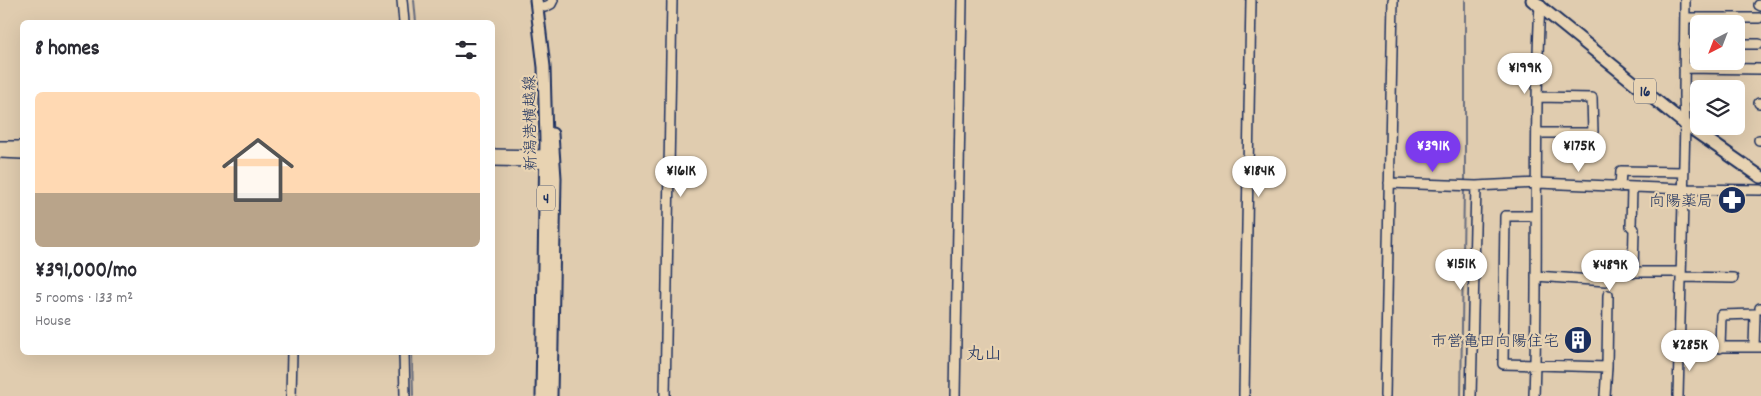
<!DOCTYPE html>
<html lang="en">
<head>
<meta charset="utf-8">
<style>
	:root { --surface:#fff; --page:#f7f7f7; --text:#2b2b33; --muted:#7c7c81; --line:#e1e1e2; --accent:#7c3aed }
	body { margin:0; font-family:Dekko,"Klee One",sans-serif; background:var(--page); color:var(--text); height:100vh; display:flex; flex-direction:column; font-size:19px; white-space:nowrap }
	* { box-sizing:border-box; margin:0 }
	p { font-size:16px; color:var(--muted) }
	.icon { flex:none; width:28px; height:28px; fill:none; stroke:currentColor; stroke-width:2; stroke-linecap:round; stroke-linejoin:round }
	.map { position:relative; flex:1; overflow:hidden }
	.side { position:absolute; left:20px; top:20px; width:475px; height:335px; display:flex; flex-direction:column; background:var(--surface); border-radius:8px; box-shadow:0 5px 20px #0002 }
	.side>* { flex:none }
	.needle { width:32px; rotate:222deg }
	.controls { position:absolute; left:1690px; top:15px; display:grid; gap:10px }
	.controls a { display:grid; place-items:center; width:55px; height:55px; border-radius:8px; background:var(--surface); box-shadow:0 5px 20px #0002; font-size:25px }
	.price { position:absolute; translate:-50% -42px; padding:0 11px; border-radius:18px; background:#fff; color:#222; font-size:16px; line-height:32px; filter:drop-shadow(0 1px 2px #0008) }
	.price::after { content:''; position:absolute; left:50%; top:30px; width:15px; height:11px; margin-left:-8px; background:inherit; clip-path:polygon(0 0,100% 0,50% 100%) }
	.price.on { background:var(--accent); color:#fff }
	ul { padding:0; list-style:none }
	li { display:grid; align-content:center; gap:10px; height:265px; padding:0 15px }
	li+li { border-top:1px solid var(--line) }
	li span { display:grid; place-items:center; height:155px; border-radius:8px; color:#555 }
	li>.icon { margin-inline-start:auto }
	span .icon { width:90px; height:90px; fill:#fffc; stroke-width:1 }
	li b { font-size:21px }
	h2 { display:flex; justify-content:space-between; align-items:center; height:60px; padding:0 15px; font-size:21px }
	.map>svg:first-child { display:block }
</style>
</head>
<body>
<div class="map">
<svg width="1761" height="396" viewBox="0 0 1761 396">
	<rect width="100%" height="100%" fill="#e0ccaf"/>
	<filter id="ink" filterUnits="userSpaceOnUse"><feTurbulence type="fractalNoise" baseFrequency=".02" numOctaves="2"/><feDisplacementMap in="SourceGraphic" scale="10" xChannelSelector="R" yChannelSelector="G"/><feConvolveMatrix kernelMatrix="1 2 1 2 8 2 1 2 1" color-interpolation-filters="sRGB"/></filter>
	<g filter="url(#ink)">
		<g fill="none" stroke-linecap="round" stroke-linejoin="round">
			<path stroke="#686d7e" stroke-width="2" d="M414,0L416,22
				M1465,183V0
				M412,352L413,396
				M1461,396L1464,187"/>
			<defs>
				<path id="minor" d="M402,0L404,22
					M1759,5L1761,6
					M545,7L551,4L553,0
					M1685,18H1759
					M1684,44H1699
					M1736,44H1759
					M1684,68L1761,69
					M1537,97L1592,98L1593,133H1537
					M1759,103H1761
					M1759,140H1761
					M0,146H22
					M0,153L22,154
					M492,154L552,155
					M492,161L531,162L551,165
					M1389,183L1476,186L1538,183L1683,189L1761,190
					M1620,187L1621,171L1683,172
					M1632,188L1631,226L1634,229L1633,273
					M1536,216H1505L1503,364L1607,367L1605,396
					M1536,276L1606,281L1607,272H1681
					M1681,277L1733,278
					M1760,308H1761
					M1678,347H1761
					M1720,348L1721,315L1755,314L1754,347
					M404,352L405,396
					M1607,367L1608,295
					M291,396L292,352
					M665,396L672,0
					M955,396L962,0
					M1244,396L1251,0
					M1385,396L1393,0
					M1471,396L1476,186
					M1534,396C1539,265 1533,134 1540,4
					M1678,396L1685,124L1684,95L1685,0"/>
				<path id="major" d="M536,0L544,67L546,141L542,396
					M1532,0L1685,124L1761,177
					M551,396L555,178L552,134"/>
			</defs>
			<use href="#minor" stroke="#1b2f5e" stroke-width="12"/>
			<use href="#major" stroke="#1b2f5e" stroke-width="15"/>
			<use href="#minor" stroke="#e8d3b2" stroke-width="9"/>
			<use href="#major" stroke="#e8d3b2" stroke-width="11"/>
		</g>
	</g>
	<defs>
		<symbol id="pharmacy-disc" viewBox="-11 -11 22 22"><circle r="9.5" fill="#1b2f5e" stroke="#e8d3b2"/><path d="M-2-6h4v4h4v4h-4v4h-4v-4h-4v-4h4Z" fill="#fff"/></symbol>
		<symbol id="building-disc" viewBox="-11 -11 22 22"><circle r="9.5" fill="#1b2f5e" stroke="#e8d3b2"/><path d="M-4-6H4V6H1V3H-1V6H-4ZM-2.5-4.3h1.7v1.8h-1.7ZM.8-4.3h1.7v1.8H.8ZM-2.5-1h1.7V.8h-1.7ZM.8-1h1.7V.8H.8Z" fill="#fff"/></symbol>
	</defs>
	<g fill-rule="evenodd">
		<use href="#pharmacy-disc" x="1716" y="184" width="32" height="32"/>
		<use href="#building-disc" x="1562" y="324" width="32" height="32"/>
	</g>
	<g text-anchor="middle" stroke-width="4.5" stroke-linejoin="round" paint-order="stroke">
		<g fill="#e8d3b2" stroke="#586077" stroke-width="1">
			<rect x="1634" y="78.5" width="22" height="25" rx="4"/>
			<rect x="537" y="185.5" width="18" height="25" rx="4"/>
		</g>
		<g font-size="15" font-weight="bold" fill="#1b2f5e">
			<text x="1645" y="96">16</text>
			<text x="546" y="203">4</text>
		</g>
		<g font-size="16" fill="#1b2f5e" stroke="#e8d3b2">
			<text transform="translate(529 123) rotate(-91)" y="6">新潟港横越線</text>
		</g>
		<g font-size="16" fill="#1b2f5e" stroke="#e8d3b2" text-anchor="end">
			<text x="1713" y="206">向陽薬局</text>
			<text x="1559" y="346">市営亀田向陽住宅</text>
		</g>
		<g font-size="18" fill="#1b2f5e" stroke="#e8d3b2">
			<text x="984" y="359">丸山</text>
		</g>
	</g>
</svg>
<div class="controls">
<a><svg class="needle" viewBox="-14 -14 28 28"><path d="M0-13l5 13h-10z" fill="#e53935"/><path d="M0 13l5-13h-10z" fill="#7c7c81"/></svg></a>
<a><svg class="icon" aria-label="layers" viewBox="0 0 24 24"><path d="M12 4l9 5-9 5-9-5zM3 14l9 5 9-5"/></svg></a>
</div>
<b class="price" style="left:1525px;top:95px">¥199K</b>
<b class="price on" style="left:1433px;top:173px">¥391K</b>
<b class="price" style="left:1579px;top:173px">¥175K</b>
<b class="price" style="left:681px;top:198px">¥161K</b>
<b class="price" style="left:1259px;top:198px">¥184K</b>
<b class="price" style="left:1461px;top:291px">¥151K</b>
<b class="price" style="left:1610px;top:292px">¥489K</b>
<b class="price" style="left:1690px;top:372px">¥285K</b>
<section class="side">
<h2>8 homes<svg class="icon" aria-label="filters" viewBox="0 0 24 24"><path d="M4 7h16M4 17h16"/><circle cx="9" cy="7" r="2"/><circle cx="15" cy="17" r="2"/></svg></h2>
<ul>
<li><span style="background:linear-gradient(#ffd9b3 65%,#b9a48a 0)"><svg class="icon" aria-label="home" viewBox="0 0 24 24"><path d="M3 11l9-7 9 7M6 9v11h12V9"/></svg></span><div><b>¥391,000/mo</b><p>5 rooms · 133 m²</p><p>House</p></div></li>
</ul>
</section>
</div>
</body>
</html>
